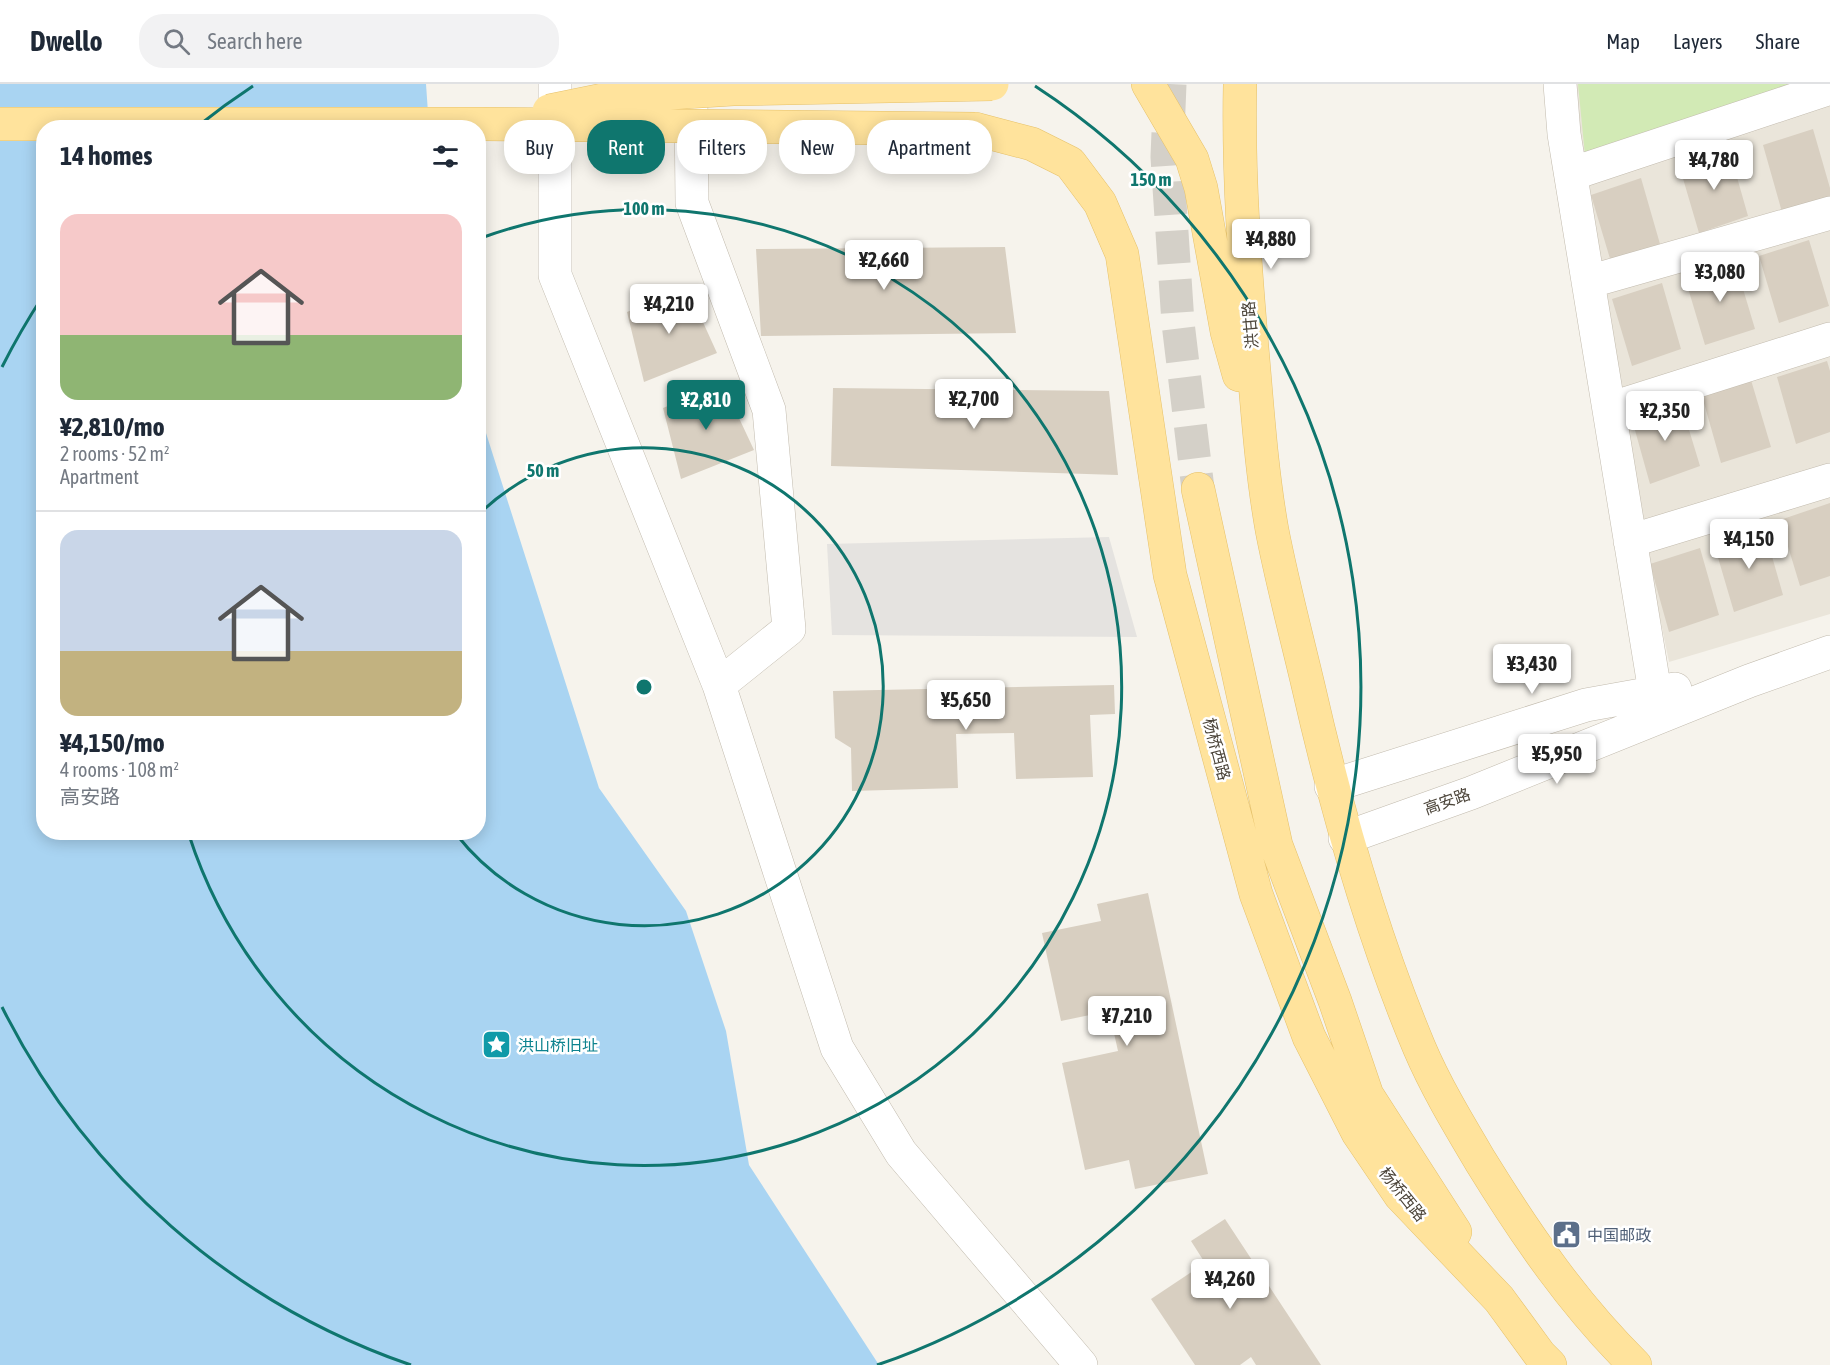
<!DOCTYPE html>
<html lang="en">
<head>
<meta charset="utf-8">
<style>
	:root { --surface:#fff; --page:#f2f2f3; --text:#1f2937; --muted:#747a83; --line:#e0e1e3; --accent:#0f766e }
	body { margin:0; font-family:"Asap Condensed","Noto Sans SC",sans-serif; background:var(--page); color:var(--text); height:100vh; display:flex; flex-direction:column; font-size:22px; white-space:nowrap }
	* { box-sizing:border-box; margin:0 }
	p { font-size:20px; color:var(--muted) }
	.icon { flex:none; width:33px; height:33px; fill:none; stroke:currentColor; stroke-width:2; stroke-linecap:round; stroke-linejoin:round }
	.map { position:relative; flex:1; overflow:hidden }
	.drawer { position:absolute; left:36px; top:36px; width:450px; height:720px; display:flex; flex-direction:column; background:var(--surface); border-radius:24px; box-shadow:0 3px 15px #0003 }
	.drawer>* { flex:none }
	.guide { position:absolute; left:504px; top:36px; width:570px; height:54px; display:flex; gap:12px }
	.price { position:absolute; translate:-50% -51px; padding:0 14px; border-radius:6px; background:#fff; color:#222; font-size:20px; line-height:39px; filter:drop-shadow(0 2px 3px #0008) }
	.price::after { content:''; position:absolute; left:50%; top:36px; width:18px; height:14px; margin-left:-9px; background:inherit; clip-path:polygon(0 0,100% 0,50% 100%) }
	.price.selected { background:var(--accent); color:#fff }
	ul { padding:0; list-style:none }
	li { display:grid; align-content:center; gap:12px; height:318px; padding:0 24px }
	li+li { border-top:2px solid var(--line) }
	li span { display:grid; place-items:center; height:186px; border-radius:18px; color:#555 }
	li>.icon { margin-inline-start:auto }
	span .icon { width:108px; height:108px; fill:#fffc; stroke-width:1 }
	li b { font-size:26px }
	h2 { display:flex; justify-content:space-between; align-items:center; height:72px; padding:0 24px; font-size:26px }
	.pill { padding:0 21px; border-radius:24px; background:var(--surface); box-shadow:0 3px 15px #0003; font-size:21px; line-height:54px }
	.pill.selected { background:var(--accent); color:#fff }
	header { display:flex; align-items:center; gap:36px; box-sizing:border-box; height:84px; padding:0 30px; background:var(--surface); border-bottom:2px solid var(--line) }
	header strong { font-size:28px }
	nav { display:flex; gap:33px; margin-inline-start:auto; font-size:21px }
	.search { width:420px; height:54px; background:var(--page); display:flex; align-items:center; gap:15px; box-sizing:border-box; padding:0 21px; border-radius:24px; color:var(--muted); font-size:22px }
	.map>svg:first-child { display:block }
</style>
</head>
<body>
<header>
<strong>Dwello</strong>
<div class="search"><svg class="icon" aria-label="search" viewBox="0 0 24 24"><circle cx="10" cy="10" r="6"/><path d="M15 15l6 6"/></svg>Search here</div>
<nav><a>Map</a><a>Layers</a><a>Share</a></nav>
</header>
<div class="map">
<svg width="1830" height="1281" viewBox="0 0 1830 1281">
	<rect width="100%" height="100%" fill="#f6f3ec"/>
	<path fill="#eae5da" d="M1545,0H1830V530L1669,578L1657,519L1628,524L1551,76Z"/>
	<path fill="#d2eab5" d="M1578,0H1814L1585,71Z"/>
	<path fill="#e5e3e0" d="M1109,453L1137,553L832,551L827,460Z"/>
	<path fill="#a9d4f2" d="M0,0H426L429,43L44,44V748H478L479,327L599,704L686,827L726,947L749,1081L879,1281H0Z"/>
	<path fill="#d8cfc1" d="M1813,45L1830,104V112L1782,128L1763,61Z
		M1729,65L1748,132L1699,149L1679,81Z
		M1641,94L1660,160L1611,178L1591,111Z
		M1809,156L1829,222L1779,239L1759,172Z
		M1005,163L1016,249L761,252L756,165Z
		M1735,178L1755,245L1705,261L1685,194Z
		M1662,199L1681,265L1632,282L1612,215Z
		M687,203L717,269L644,298L627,228Z
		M1827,277L1830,287V348L1796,360L1777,293Z
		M1751,296L1771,363L1721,379L1702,312Z
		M723,300L754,366L681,395L663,324Z
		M833,304L1109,307L1118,391L831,382Z
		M1680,316L1700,382L1650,400L1631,332Z
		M1830,419V492L1800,502L1780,436Z
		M1764,444L1783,511L1734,528L1714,460Z
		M1700,464L1719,531L1669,548L1650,480Z
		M1114,601L1115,630L1090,631L1093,693L1016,695L1014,649L956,650L958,704L852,707L851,664L835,654L833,607Z
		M1148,809L1208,1090L1135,1105L1129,1076L1085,1086L1062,979L1118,967L1109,927L1061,937L1042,849L1101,837L1097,820Z
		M1225,1135L1321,1281H1256L1251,1273L1240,1281H1195L1151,1215L1205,1179L1191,1157Z"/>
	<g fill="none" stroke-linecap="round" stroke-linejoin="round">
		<path stroke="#d4d0c8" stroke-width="33" stroke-dasharray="33 16" stroke-linecap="butt" d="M1170,0L1167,73L1178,239L1198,405"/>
		<defs>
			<path id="minor" d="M555,0V191L719,601L837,964L901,1069L1081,1281
				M1560,0L1564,50L1655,608
				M691,14L692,119L769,326L789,545L719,601
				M1571,90L1830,4
				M1588,198L1830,129
				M1609,325L1830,255
				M1630,457L1830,396
				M1331,702L1586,621L1675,605
				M1345,754L1471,709L1749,597L1830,568"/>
			<path id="major" d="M1148,0L1192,75L1201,104L1227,248L1239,291
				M1240,0C1238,92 1245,184 1253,275C1258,333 1262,390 1272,446C1282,498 1296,550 1308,601C1336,724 1370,846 1419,963C1436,1003 1459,1041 1481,1078C1526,1151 1574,1221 1635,1281
				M975,45L1032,60L1070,79L1100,119L1122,170L1170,491L1256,810L1309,953L1358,1049L1400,1111L1499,1215L1540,1271L1550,1281
				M1198,405L1276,761L1335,917L1367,1011L1455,1148"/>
		</defs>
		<use href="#minor" stroke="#c2bbae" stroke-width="34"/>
		<use href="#major" stroke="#e6c16a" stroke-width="34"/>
		<use href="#minor" stroke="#fff" stroke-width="33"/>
		<use href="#major" stroke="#ffe39c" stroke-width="33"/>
		<defs>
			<path id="major-bridge" d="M549,27L622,12L733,5L992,0
				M0,40H483L975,45"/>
		</defs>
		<use href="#major-bridge" stroke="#e6c16a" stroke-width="34" stroke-linecap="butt"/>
		<use href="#major-bridge" stroke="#ffe39c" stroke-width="33"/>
	</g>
	<g fill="none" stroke="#0f766e" stroke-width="3">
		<path d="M479 430A239 239 0 1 1 456 750"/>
		<path d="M481 154A478 478 0 1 1 189 751"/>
		<path d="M411 1281A717 717 0 0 1 2 923M2 283A717 717 0 0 1 43 212M198 42A717 717 0 0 1 253 2M1035 2A717 717 0 0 1 877 1281"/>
	</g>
	<defs>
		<symbol id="sight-square" viewBox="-11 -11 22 22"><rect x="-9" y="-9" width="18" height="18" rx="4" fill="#0f9aa8" stroke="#fff"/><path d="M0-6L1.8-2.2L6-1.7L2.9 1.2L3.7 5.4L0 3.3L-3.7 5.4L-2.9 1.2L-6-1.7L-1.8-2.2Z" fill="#fff"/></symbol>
		<symbol id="civic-square" viewBox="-11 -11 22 22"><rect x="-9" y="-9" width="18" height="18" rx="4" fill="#5c6f8a" stroke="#fff"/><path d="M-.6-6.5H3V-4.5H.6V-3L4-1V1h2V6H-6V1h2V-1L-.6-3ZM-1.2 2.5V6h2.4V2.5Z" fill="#fff"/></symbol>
	</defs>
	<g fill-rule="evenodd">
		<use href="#sight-square" x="480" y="944" width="33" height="33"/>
		<use href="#civic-square" x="1550" y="1134" width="33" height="33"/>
	</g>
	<g text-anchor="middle" stroke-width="5" stroke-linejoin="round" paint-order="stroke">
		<g font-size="16" fill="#4b4439" stroke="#fff">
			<text transform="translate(1250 241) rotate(-95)" y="6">洪甘路</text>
			<text transform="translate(1217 665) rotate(75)" y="6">杨桥西路</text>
			<text transform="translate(1447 717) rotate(-20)" y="6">高安路</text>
			<text transform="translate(1403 1110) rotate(51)" y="6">杨桥西路</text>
		</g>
		<g font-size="16" fill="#0d838f" stroke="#fff" text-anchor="start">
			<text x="518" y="967">洪山桥旧址</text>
		</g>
		<g font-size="16" fill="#4e5e75" stroke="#fff" text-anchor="start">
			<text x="1587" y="1157">中国邮政</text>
		</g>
	</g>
	<circle cx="644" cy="603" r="9" fill="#0f766e" stroke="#fff" stroke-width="3"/>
	<g font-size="18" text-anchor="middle" font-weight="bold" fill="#0f766e" stroke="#fff" stroke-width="5" stroke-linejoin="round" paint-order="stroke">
		<text x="1151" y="102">150 m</text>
		<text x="644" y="131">100 m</text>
		<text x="543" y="393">50 m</text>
	</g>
</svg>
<b class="price" style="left:1714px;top:107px">¥4,780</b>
<b class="price" style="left:1271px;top:186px">¥4,880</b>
<b class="price" style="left:884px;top:207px">¥2,660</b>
<b class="price" style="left:1720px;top:219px">¥3,080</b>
<b class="price" style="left:669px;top:251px">¥4,210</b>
<b class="price" style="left:974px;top:346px">¥2,700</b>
<b class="price selected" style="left:706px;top:347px">¥2,810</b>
<b class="price" style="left:1665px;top:358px">¥2,350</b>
<b class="price" style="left:1749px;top:486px">¥4,150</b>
<b class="price" style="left:1532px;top:611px">¥3,430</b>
<b class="price" style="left:966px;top:647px">¥5,650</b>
<b class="price" style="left:1557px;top:701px">¥5,950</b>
<b class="price" style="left:1127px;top:963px">¥7,210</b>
<b class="price" style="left:1230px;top:1226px">¥4,260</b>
<div class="guide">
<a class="pill">Buy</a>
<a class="pill selected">Rent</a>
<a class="pill">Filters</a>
<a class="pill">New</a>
<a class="pill">Apartment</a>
</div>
<section class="drawer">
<h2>14 homes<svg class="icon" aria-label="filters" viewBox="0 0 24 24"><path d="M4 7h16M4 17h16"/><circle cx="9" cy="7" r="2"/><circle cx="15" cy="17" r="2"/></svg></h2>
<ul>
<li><span style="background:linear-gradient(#f6c9c9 65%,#8fb573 0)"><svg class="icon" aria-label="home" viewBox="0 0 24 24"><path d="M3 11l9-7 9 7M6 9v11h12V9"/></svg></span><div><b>¥2,810/mo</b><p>2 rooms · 52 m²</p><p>Apartment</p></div></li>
<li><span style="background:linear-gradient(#c9d6e8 65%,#c2b280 0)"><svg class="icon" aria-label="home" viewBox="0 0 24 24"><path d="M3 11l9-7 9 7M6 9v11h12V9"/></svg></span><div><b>¥4,150/mo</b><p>4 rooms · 108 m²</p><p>高安路</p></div></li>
</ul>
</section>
</div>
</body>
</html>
